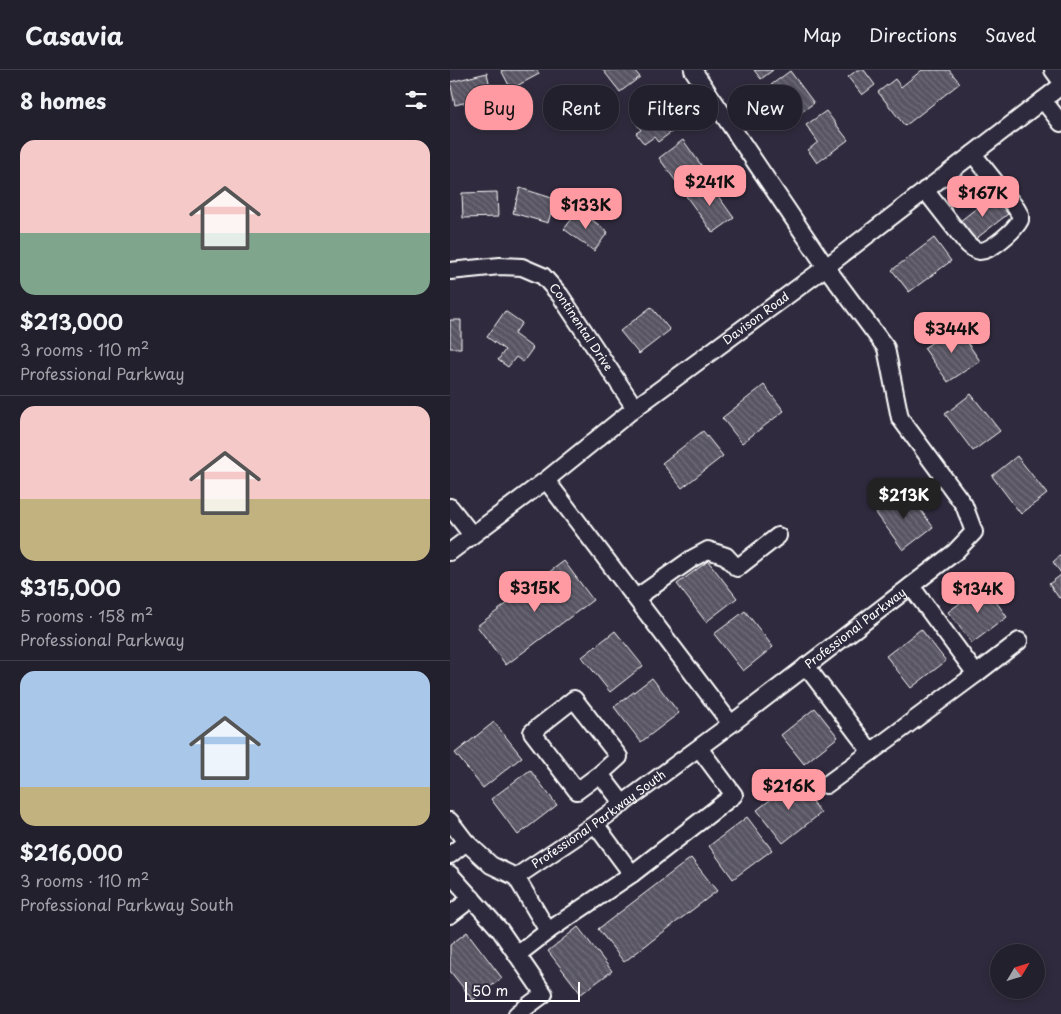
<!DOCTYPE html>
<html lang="en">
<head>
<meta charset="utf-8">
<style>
	:root { --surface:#23202e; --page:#2f2d3a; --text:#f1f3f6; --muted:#a3a3aa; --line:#403e4a; --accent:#ff9aa2 }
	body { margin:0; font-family:"Playpen Sans",sans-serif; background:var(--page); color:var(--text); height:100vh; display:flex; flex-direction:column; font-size:19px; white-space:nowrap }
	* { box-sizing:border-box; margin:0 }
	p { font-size:16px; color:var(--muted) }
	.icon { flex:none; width:28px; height:28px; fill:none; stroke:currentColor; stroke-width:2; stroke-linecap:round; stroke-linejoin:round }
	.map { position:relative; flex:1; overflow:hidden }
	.details { display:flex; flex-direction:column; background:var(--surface); width:450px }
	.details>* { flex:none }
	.top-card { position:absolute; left:15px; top:15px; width:475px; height:45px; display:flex; gap:10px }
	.needle { width:32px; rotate:52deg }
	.controls { position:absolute; left:540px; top:874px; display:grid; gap:10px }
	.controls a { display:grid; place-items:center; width:55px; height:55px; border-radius:50%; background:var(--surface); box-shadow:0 2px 8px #0003,0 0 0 1px var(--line); font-size:25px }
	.scale { position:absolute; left:15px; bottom:12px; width:115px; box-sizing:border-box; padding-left:5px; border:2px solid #fff; border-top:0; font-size:14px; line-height:18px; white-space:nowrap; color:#fff; -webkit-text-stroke:4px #2f2a3d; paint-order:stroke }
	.price { position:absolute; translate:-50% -42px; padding:0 11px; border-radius:10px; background:var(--accent); color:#111; font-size:16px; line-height:32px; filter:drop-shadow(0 1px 2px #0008) }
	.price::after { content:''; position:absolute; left:50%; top:30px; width:15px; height:11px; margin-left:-8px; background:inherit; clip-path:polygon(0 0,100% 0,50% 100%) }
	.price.selected { background:#222; color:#fff }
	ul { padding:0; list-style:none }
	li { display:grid; align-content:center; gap:10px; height:265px; padding:0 20px }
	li+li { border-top:1px solid var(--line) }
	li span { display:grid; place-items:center; height:155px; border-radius:15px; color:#555 }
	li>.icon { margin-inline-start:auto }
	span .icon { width:90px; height:90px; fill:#fffc; stroke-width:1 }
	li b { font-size:21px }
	h2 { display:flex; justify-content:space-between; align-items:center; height:60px; padding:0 20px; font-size:21px }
	.tag { padding:0 18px; border-radius:20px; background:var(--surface); box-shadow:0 2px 8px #0003,0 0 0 1px var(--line); font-size:18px; line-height:45px }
	.tag.selected { background:var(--accent); color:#111 }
	header { display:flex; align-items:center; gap:30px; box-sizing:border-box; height:70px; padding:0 25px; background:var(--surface); border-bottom:1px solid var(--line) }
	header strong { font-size:24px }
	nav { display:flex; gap:28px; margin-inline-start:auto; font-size:18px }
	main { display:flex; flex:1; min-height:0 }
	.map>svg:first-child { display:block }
</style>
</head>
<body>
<header>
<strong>Casavia</strong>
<nav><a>Map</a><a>Directions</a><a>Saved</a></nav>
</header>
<main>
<section class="details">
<h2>8 homes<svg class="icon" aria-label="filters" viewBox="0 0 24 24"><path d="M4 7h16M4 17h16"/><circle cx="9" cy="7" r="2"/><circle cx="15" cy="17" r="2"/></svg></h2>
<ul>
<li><span style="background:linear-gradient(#f6c9c9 60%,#7fa58c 0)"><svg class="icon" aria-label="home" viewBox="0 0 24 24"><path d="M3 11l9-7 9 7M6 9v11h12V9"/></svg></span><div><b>$213,000</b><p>3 rooms · 110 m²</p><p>Professional Parkway</p></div></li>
<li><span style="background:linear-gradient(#f6c9c9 60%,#c2b280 0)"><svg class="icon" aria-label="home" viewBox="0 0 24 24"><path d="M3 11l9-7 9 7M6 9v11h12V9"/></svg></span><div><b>$315,000</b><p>5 rooms · 158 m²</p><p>Professional Parkway</p></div></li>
<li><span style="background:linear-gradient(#a9c7e8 75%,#c2b280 0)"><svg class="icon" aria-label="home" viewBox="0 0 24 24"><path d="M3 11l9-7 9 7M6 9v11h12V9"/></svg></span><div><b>$216,000</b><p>3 rooms · 110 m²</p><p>Professional Parkway South</p></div></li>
</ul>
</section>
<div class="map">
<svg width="611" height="944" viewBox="0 0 611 944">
	<defs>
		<pattern id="building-back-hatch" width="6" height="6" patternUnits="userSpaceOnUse" patternTransform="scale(1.25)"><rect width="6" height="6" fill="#595564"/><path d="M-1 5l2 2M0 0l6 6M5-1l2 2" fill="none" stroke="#726e7b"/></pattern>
	</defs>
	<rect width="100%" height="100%" fill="#2f2a3d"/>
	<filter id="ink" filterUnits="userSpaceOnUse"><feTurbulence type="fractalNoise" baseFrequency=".02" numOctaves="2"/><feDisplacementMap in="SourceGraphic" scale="10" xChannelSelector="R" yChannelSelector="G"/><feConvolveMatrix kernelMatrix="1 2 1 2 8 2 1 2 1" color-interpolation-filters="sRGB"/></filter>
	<g filter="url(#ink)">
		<path fill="url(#building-back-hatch)" stroke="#fff" d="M51,0H87L89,4L61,19Z
			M153,0H184L190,7L170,22Z
			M304,0H323L311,9Z
			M407,0H414L425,15L412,25L398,7Z
			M472,0H499L510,13L455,56L428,22L445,9L451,17Z
			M340,1L364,33L339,51L321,25L326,22L321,15Z
			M37,3L42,26L5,35L0,12Z
			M198,19L227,58L208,72L204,67L194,74L186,63L191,60L184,50L191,45L181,32Z
			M376,41L398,70L367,93L358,80L368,72L356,55Z
			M233,70L254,99L230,117L209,88Z
			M257,111L284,148L263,163L236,126Z
			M70,118L105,129L98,153L63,143Z
			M47,122L48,147L13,148L12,123Z
			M543,125L558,144L523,171L509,152Z
			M129,140L158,162L144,181L114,159Z
			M484,168L501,191L459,222L442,200Z
			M201,237L220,260L189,284L170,261Z
			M55,241L72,253L64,264L83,278L73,292L66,287L58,297L48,290L55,280L37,267Z
			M0,250H11V278H0Z
			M506,256L530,291L498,312L474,278Z
			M314,315L334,341L292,373L272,348Z
			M521,324L550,361L523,381L495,344Z
			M253,361L273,386L232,418L212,393Z
			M567,386L597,424L571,444L542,406Z
			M456,420L483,457L453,480L426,443Z
			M611,485V503L603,492Z
			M114,491L143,530L56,595L27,556Z
			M258,491L287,528L256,552L227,514Z
			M611,505V527L609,528L599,514Z
			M534,515L557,547L522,573L498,542Z
			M295,541L323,577L293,601L264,564Z
			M471,559L496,591L461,618L436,586Z
			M165,561L193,596L160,622L132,587Z
			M202,608L229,643L191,672L164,637Z
			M365,638L388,667L354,694L331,665Z
			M44,652L72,687L33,718L5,683Z
			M80,700L107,735L68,765L41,729Z
			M346,710L371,743L333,773L307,740Z
			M297,747L322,780L283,809L259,776Z
			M241,788L267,821L174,892L148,859Z
			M128,857L162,901L131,924L98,881Z
			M17,862L52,908L23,930L0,901V875Z"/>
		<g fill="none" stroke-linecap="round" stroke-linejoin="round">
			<defs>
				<g id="minor">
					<path d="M603,0L611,11"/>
					<path d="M593,30L611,53"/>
					<path d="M475,120L514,170C518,175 523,180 530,181C541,181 565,160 570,150V145L566,138L523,84"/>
					<path id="s1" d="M0,201L50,196L72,197L93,206L110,225L185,338"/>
					<path d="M96,410L281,654"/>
					<path d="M0,437L22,465"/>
					<path id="s2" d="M0,482L96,410L185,338L376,197L611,16"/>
					<path d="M186,528L243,488L258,480L276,486L287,498L328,466"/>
					<path d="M356,596L421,682L526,604L461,516"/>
					<path d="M526,604L569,571"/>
					<path d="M150,704L169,687L124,629L82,662L127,721L150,704L173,734"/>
					<path d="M376,715L421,682"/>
					<path id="s3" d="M0,751L16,772L41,795L66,807L145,754L281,654L505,482L524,462L514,435L450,348L436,278L376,197L243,0"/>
					<path d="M145,754L182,804L284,725L249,678"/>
					<path d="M0,785L16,772"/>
					<path d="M0,804L50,860L94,924L67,944"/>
					<path d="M66,807L98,861L182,804"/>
					<path d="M0,845L22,828"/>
					<path d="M67,885L98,861"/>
				</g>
			</defs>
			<use href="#minor" stroke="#fff" stroke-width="20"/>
			<use href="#minor" stroke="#2f2a3d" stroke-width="16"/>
		</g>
	</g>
	<g text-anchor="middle" stroke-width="4" stroke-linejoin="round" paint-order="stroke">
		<g font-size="12" fill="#fff" stroke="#2f2a3d">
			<text dy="4" stroke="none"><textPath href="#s2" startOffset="385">Davison Road</textPath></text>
			<text dy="4" stroke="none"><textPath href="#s1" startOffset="159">Continental Drive</textPath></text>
			<text dy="4" stroke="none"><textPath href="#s3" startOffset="509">Professional Parkway</textPath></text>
			<text dy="4" stroke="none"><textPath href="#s3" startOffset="189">Professional Parkway South</textPath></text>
		</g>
	</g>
</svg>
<div class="controls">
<a><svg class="needle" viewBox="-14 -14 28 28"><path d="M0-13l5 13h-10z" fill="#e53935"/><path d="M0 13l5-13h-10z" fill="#a3a3aa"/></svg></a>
</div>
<div class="scale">50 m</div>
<b class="price" style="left:260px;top:137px">$241K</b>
<b class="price" style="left:533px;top:148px">$167K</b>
<b class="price" style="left:136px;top:160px">$133K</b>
<b class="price" style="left:502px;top:284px">$344K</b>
<b class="price selected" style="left:454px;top:450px">$213K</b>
<b class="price" style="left:85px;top:543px">$315K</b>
<b class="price" style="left:528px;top:544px">$134K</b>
<b class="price" style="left:339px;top:741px">$216K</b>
<div class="top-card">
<a class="tag selected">Buy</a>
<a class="tag">Rent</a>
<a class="tag">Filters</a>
<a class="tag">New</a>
</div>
</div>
</main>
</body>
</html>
